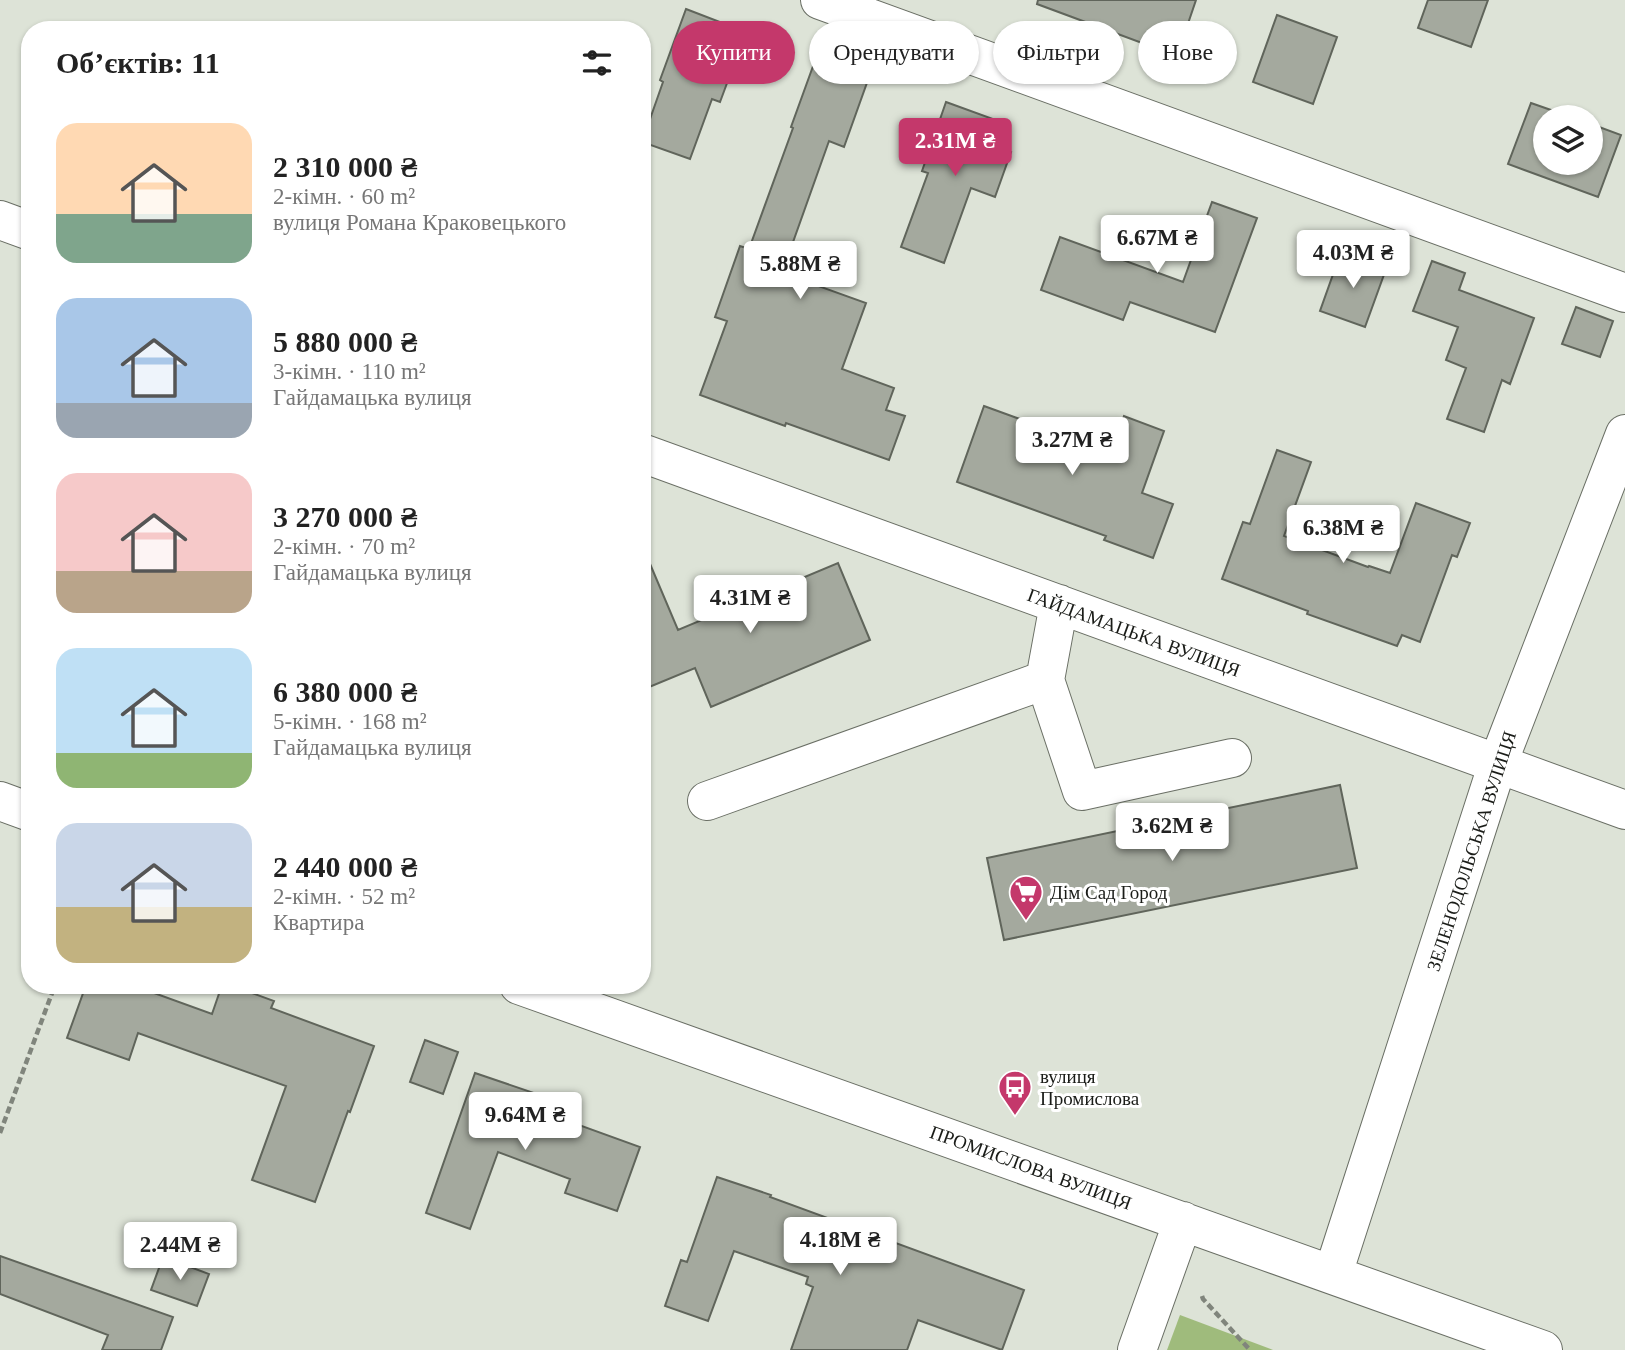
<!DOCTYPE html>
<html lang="uk">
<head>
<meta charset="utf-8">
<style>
	:root { --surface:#fff; --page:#f2f2f2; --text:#222; --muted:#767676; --accent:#c4386b }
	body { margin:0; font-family:"Times New Roman",serif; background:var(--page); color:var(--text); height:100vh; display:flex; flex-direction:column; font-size:26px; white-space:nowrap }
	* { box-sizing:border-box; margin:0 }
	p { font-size:23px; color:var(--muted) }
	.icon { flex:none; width:38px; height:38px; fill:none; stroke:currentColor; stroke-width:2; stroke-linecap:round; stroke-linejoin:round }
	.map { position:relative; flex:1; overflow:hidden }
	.details { position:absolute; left:21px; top:21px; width:630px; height:973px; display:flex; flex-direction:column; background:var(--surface); border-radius:28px; box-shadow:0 2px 5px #0004 }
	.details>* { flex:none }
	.guide { position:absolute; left:672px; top:21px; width:665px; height:63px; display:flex; gap:14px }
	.fabs { position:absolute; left:1533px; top:105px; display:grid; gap:14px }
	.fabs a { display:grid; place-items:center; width:70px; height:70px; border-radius:50%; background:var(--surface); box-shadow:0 2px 5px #0004; font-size:35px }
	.price { position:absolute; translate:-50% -60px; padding:0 16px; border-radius:7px; background:#fff; color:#222; font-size:23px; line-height:46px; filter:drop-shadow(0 2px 4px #0008) }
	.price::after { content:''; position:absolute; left:50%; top:42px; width:21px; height:16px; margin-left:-10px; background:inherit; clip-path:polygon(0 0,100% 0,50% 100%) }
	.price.on { background:var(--accent); color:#fff }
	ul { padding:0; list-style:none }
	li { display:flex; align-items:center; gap:21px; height:175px; padding:0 35px }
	li span { display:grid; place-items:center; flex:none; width:196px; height:140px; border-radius:21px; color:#555 }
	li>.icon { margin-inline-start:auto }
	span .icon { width:84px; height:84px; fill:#fffc; stroke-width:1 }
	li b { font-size:30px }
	h2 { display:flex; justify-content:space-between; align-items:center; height:84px; padding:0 35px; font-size:30px }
	.tag { padding:0 24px; border-radius:32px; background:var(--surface); box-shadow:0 2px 5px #0004; font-size:24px; line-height:63px }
	.tag.on { background:var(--accent); color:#fff }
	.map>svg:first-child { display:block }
</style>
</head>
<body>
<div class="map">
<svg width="1625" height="1350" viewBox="0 0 1625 1350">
	<rect width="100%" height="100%" fill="#dde3d7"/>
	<path fill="#9fbb7c" d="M1180,1315L1273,1350H1167Z"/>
	<path fill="#a4a99e" stroke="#60655b" stroke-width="2" d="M1038,0H1196L1177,56L1037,4Z
		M1428,0H1488L1471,47L1418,28Z
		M686,9L746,32L720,102L712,99L690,159L642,142L663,82L660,80Z
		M1277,15L1337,37L1313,104L1253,82Z
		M816,58L869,77L844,147L829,141L782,273L866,303L842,369L894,388L886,410L905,416L889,460L786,423L785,426L700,395L727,321L715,317L740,246L749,249L793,128L791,127Z
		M946,102L1004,123L996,146L1011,152L995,197L971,188L944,263L901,247L928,173L922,171Z
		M1531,103L1571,117H1545V163H1591V124L1621,135L1598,197L1508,164Z
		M1212,202L1257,218L1215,332L1130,302L1123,320L1041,290L1060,237L1183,282Z
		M1341,252L1386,269L1365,327L1320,311Z
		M1432,261L1465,273L1459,290L1534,318L1510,384L1502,380L1484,432L1447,419L1466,368L1446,360L1458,327L1413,311Z
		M1576,307L1613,321L1600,357L1562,344Z
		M984,406L1111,452L1124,416L1164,431L1142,493L1173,504L1153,558L1104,540L1106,536L957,482Z
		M1277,450L1311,462L1284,536L1368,567L1369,566L1390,573L1416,503L1470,523L1457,557L1452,555L1420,642L1402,635L1397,646L1307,614L1308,611L1222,579L1243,522L1250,524Z
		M642,545L678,630L838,563L870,640L711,707L695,668L642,690Z
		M1340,785L1357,868L1004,940L987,858Z
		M86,985H132L212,1014L222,985H230L274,1001L271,1008L374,1046L350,1112L348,1111L315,1202L252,1180L286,1086L138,1033L129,1060L67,1038Z
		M425,1040L458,1052L443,1094L410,1082Z
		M475,1073L534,1093L529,1107L640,1147L617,1211L565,1193L570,1179L498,1152L470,1229L426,1213Z
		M717,1177L771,1195L770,1197L1024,1290L1002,1350L918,1320L907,1350H791L813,1287L806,1284L808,1277L734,1251L708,1321L665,1306L681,1260L687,1262Z
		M0,1256L173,1317L161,1350H102L108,1335L0,1294Z
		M163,1257L209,1274L197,1306L151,1290Z"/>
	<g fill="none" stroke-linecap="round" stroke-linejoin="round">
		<defs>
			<path id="minor" d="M820,0L1625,293
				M0,220L30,231
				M642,453L1625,810
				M1059,604L1045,680L1082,791L1232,758
				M0,801L30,812
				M707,801L1045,680
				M519,985L1543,1350
				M1333,1274L1498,763L1625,434
				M1137,1350L1183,1221"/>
		</defs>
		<use href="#minor" stroke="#6a6f65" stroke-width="40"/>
		<path stroke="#80857c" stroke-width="4.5" stroke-dasharray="7 3.5" stroke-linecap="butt" d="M0,1133L55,985
			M1202,1296L1203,1299L1250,1350"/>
		<use href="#minor" stroke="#fff" stroke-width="38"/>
	</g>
	<defs>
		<symbol id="supermarket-pin" viewBox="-11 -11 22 30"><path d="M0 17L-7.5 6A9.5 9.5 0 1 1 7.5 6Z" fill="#c4386b" stroke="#fff"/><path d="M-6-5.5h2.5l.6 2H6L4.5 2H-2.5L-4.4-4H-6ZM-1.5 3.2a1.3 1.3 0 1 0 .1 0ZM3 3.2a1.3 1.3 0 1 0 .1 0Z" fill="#fff"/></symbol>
		<symbol id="bus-pin" viewBox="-11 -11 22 30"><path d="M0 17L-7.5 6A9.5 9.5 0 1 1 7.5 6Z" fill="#c4386b" stroke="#fff"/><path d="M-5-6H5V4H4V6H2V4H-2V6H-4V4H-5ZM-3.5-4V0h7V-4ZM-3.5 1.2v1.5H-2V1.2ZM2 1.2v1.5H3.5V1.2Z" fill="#fff"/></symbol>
	</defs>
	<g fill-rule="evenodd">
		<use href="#supermarket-pin" x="1007" y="873" width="38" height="52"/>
		<use href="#bus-pin" x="996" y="1068" width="38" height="52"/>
	</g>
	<g text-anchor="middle" stroke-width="6" stroke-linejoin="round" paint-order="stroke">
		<g font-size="19" fill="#1a1c18" stroke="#fff">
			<text transform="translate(1134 632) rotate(20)" y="7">ГАЙДАМАЦЬКА ВУЛИЦЯ</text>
			<text transform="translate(1471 851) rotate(-72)" y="7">ЗЕЛЕНОДОЛЬСЬКА ВУЛИЦЯ</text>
			<text transform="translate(1031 1167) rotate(20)" y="7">ПРОМИСЛОВА ВУЛИЦЯ</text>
		</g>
		<g font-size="19" fill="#1a1c18" stroke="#fff" text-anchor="start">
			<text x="1050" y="899">Дім Сад Город</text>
			<text x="1040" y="1083">вулиця<tspan x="1040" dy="22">Промислова</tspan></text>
		</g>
	</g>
</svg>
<div class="fabs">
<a><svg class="icon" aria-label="layers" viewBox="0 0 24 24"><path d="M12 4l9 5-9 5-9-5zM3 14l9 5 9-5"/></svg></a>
</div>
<b class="price on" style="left:955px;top:178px">2.31M ₴</b>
<b class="price" style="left:1157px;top:275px">6.67M ₴</b>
<b class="price" style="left:1353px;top:290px">4.03M ₴</b>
<b class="price" style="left:800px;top:301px">5.88M ₴</b>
<b class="price" style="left:1072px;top:477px">3.27M ₴</b>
<b class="price" style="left:1343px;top:565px">6.38M ₴</b>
<b class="price" style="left:750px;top:635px">4.31M ₴</b>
<b class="price" style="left:1172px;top:863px">3.62M ₴</b>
<b class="price" style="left:525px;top:1152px">9.64M ₴</b>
<b class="price" style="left:840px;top:1277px">4.18M ₴</b>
<b class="price" style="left:180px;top:1282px">2.44M ₴</b>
<div class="guide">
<a class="tag on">Купити</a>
<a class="tag">Орендувати</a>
<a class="tag">Фільтри</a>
<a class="tag">Нове</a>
</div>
<section class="details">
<h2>Об’єктів: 11<svg class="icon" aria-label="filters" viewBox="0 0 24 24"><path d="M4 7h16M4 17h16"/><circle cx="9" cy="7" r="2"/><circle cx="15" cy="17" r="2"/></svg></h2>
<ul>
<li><span style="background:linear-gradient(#ffd9b3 65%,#7fa58c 0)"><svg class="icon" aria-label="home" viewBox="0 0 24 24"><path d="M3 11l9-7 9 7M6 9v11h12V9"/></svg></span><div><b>2 310 000 ₴</b><p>2-кімн. · 60 m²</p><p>вулиця Романа Краковецького</p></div></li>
<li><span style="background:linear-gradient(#a9c7e8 75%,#9aa5b1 0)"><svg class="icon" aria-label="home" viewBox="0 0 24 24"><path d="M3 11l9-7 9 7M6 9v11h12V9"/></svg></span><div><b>5 880 000 ₴</b><p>3-кімн. · 110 m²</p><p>Гайдамацька вулиця</p></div></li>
<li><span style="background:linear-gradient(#f6c9c9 70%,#b9a48a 0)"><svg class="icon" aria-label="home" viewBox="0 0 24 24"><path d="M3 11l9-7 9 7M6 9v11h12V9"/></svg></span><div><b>3 270 000 ₴</b><p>2-кімн. · 70 m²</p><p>Гайдамацька вулиця</p></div></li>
<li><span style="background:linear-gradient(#bfe0f5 75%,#8fb573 0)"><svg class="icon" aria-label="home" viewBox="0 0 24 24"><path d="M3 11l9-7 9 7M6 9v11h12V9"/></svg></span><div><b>6 380 000 ₴</b><p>5-кімн. · 168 m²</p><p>Гайдамацька вулиця</p></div></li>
<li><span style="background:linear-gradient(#c9d6e8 60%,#c2b280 0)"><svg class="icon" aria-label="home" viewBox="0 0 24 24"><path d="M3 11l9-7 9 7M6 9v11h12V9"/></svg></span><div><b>2 440 000 ₴</b><p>2-кімн. · 52 m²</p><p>Квартира</p></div></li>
</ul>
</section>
</div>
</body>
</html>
